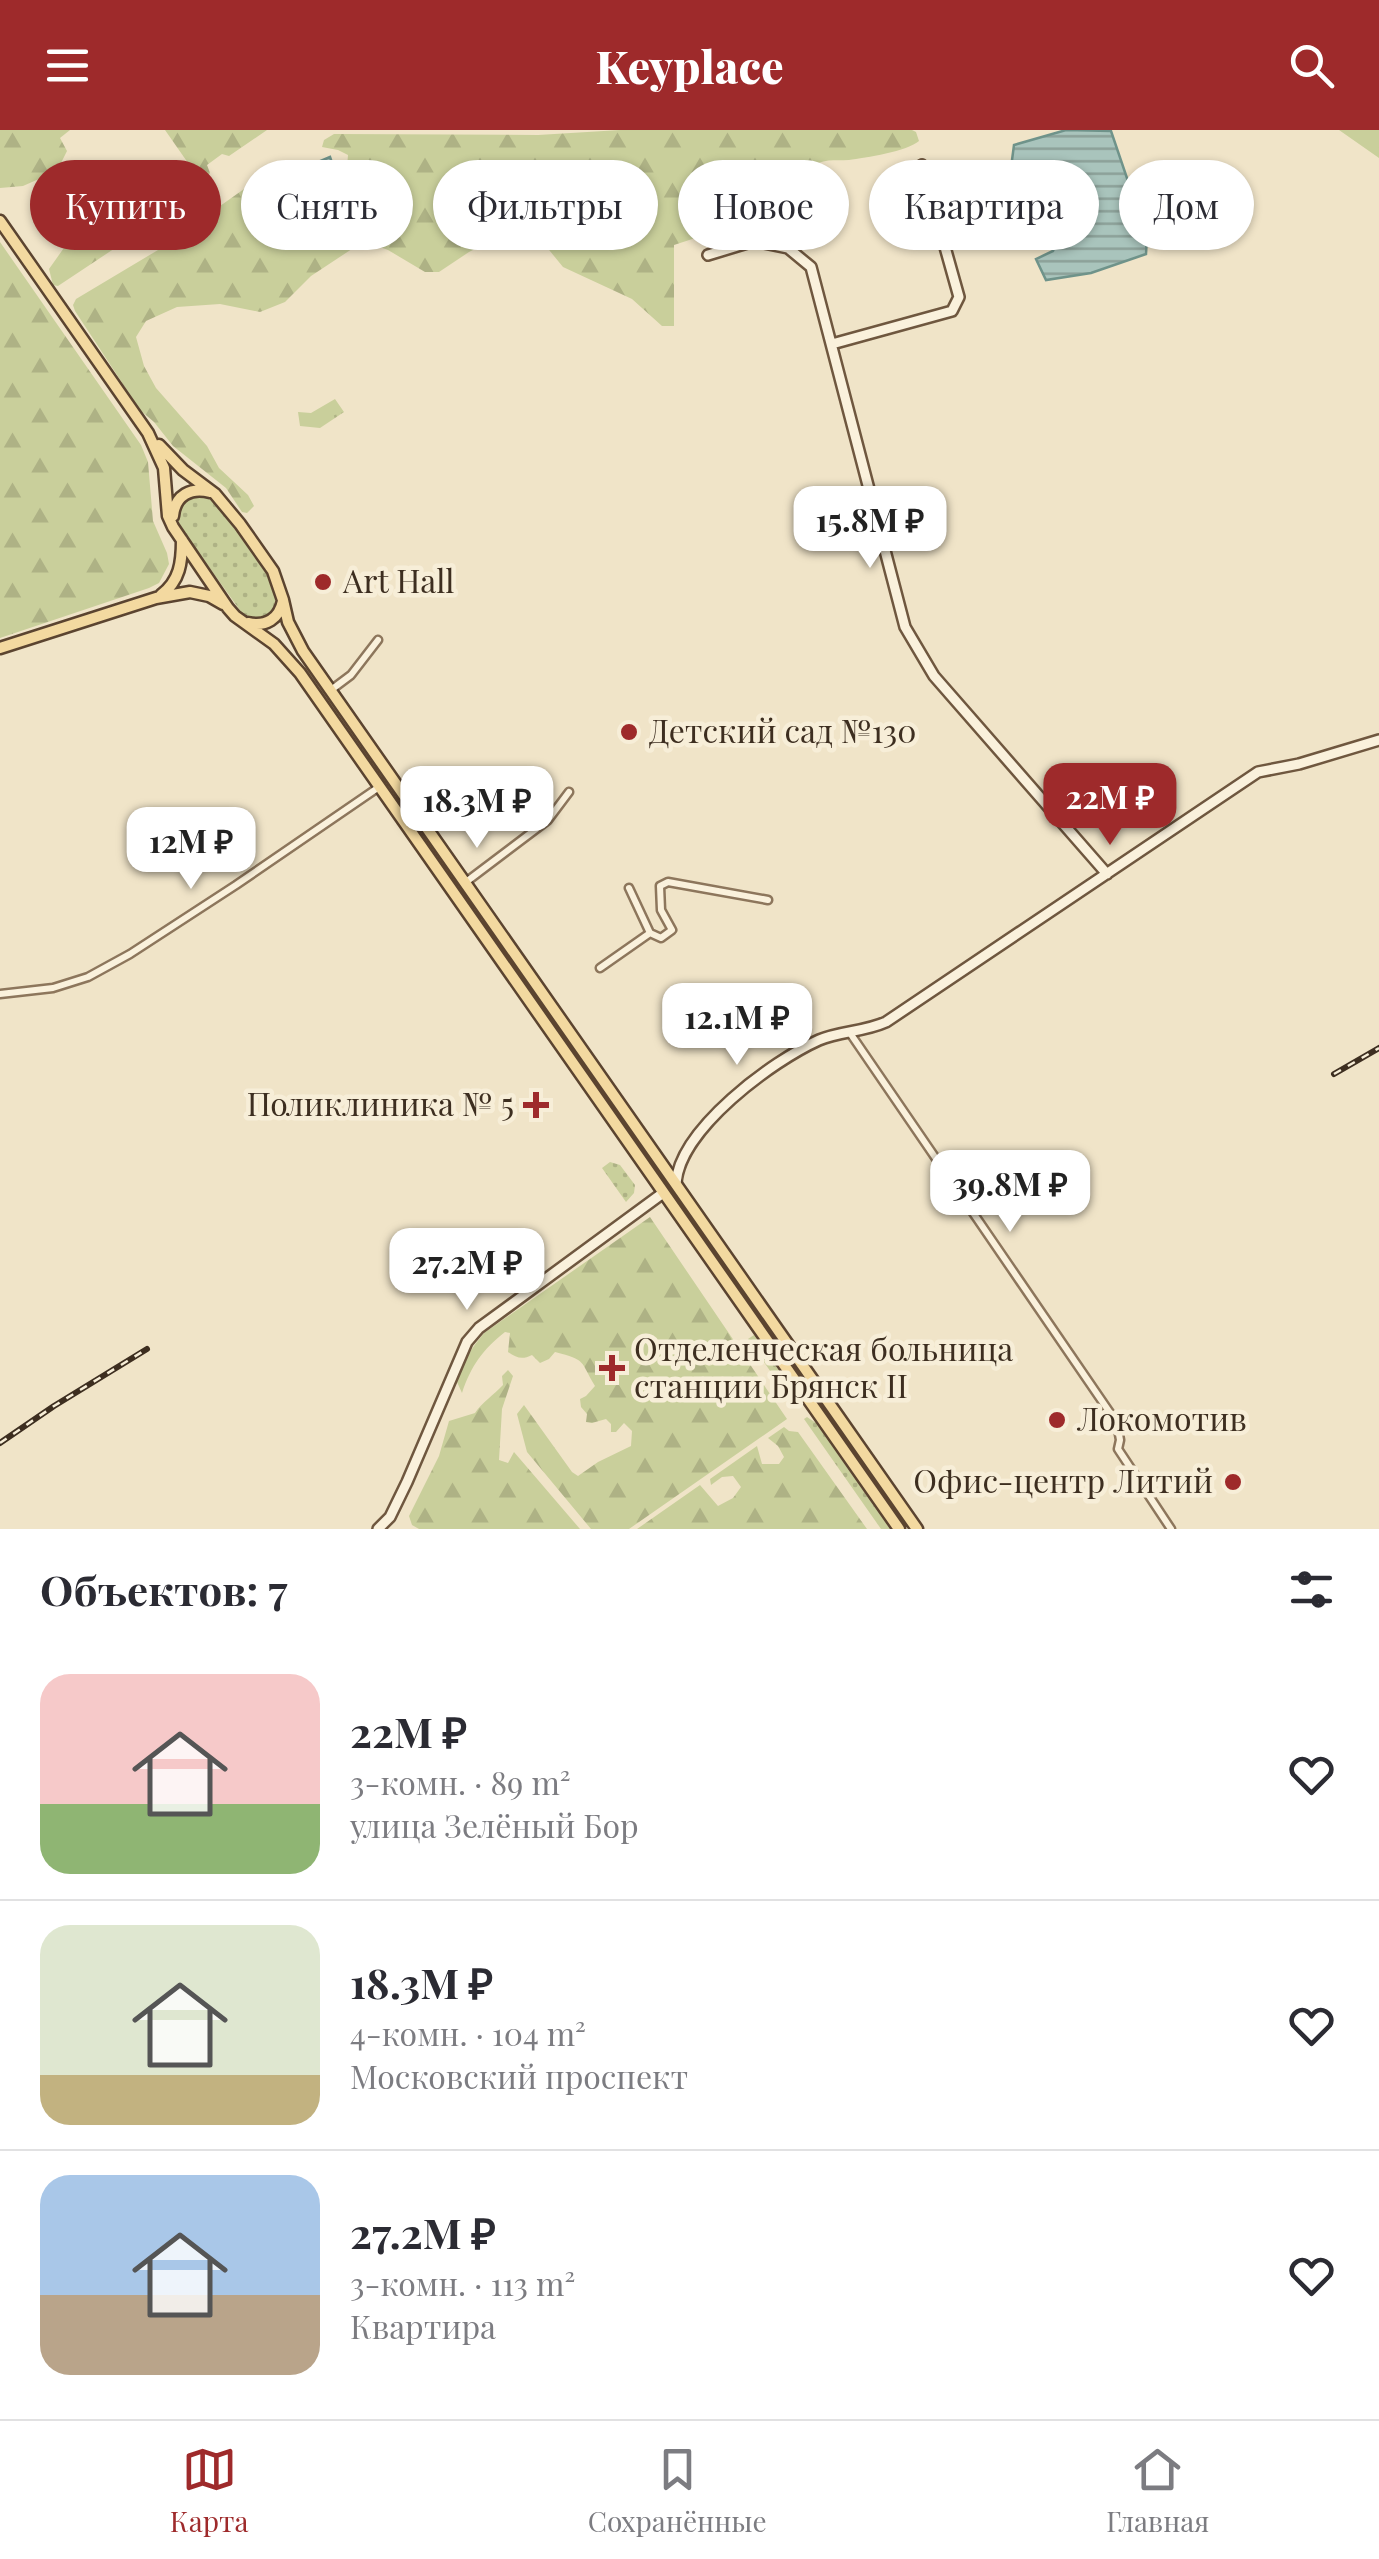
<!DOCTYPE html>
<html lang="ru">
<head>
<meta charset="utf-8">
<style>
	:root { --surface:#fff; --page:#f7f7f7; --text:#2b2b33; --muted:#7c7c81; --line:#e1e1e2; --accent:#9e2a2b }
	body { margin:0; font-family:"Playfair Display",serif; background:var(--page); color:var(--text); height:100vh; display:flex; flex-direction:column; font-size:38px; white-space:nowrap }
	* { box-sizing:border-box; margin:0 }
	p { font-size:32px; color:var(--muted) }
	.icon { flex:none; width:55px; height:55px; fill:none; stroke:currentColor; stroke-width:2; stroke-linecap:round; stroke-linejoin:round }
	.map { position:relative; height:1399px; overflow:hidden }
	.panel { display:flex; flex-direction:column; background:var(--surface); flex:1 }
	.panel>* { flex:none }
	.top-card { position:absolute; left:30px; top:30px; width:1320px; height:90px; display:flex; gap:20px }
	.price { position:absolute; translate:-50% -85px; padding:0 22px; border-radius:20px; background:#fff; color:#222; font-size:32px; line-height:65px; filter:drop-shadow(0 2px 5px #0008) }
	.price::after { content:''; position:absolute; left:50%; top:60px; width:30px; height:22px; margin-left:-15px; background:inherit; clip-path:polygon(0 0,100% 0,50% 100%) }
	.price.active { background:var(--accent); color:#fff }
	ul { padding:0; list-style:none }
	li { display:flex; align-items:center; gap:30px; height:250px; padding:0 40px }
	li+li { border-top:2px solid var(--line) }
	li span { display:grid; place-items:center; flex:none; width:280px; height:200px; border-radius:30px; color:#555 }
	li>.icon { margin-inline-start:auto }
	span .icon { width:120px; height:120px; fill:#fffc; stroke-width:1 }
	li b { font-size:42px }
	h2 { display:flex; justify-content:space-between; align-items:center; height:120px; padding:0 40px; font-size:42px }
	.chip { padding:0 35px; border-radius:45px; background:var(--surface); box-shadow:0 2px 8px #0004; font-size:35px; line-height:90px }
	.chip.active { background:var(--accent); color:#fff }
	header { display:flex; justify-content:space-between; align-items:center; height:130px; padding:0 40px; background:var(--accent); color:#fff; font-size:45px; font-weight:800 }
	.tabs { display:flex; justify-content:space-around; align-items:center; height:140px; border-top:2px solid var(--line); background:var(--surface); font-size:28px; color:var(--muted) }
	.tabs a { display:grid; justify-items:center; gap:5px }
	.tabs .active { color:var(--accent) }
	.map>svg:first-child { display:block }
</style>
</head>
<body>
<header><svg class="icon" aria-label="menu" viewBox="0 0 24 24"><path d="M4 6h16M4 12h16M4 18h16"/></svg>Keyplace<svg class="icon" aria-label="search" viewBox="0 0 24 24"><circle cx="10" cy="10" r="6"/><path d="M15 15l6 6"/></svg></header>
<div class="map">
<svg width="1379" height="1399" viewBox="0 0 1379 1399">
	<defs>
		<pattern id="grass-dots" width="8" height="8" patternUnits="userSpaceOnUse" patternTransform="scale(2.5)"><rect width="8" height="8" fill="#c9cf9b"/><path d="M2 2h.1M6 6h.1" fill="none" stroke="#aeb285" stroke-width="1.8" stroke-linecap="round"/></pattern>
		<pattern id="forest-firs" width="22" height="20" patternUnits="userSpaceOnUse" patternTransform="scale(2.5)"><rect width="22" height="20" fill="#c9cf9b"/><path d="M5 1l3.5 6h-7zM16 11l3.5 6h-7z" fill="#aeb285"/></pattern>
		<pattern id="park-tufts" width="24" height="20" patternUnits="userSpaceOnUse" patternTransform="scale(2.5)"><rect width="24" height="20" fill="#c9cf9b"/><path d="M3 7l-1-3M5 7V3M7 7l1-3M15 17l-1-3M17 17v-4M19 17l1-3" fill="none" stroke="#aeb285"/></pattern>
		<pattern id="water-rules" width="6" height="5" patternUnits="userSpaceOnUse" patternTransform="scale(2.5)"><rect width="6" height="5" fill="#a9c4bc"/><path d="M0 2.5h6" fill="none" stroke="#8ba098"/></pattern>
	</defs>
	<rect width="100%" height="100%" fill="#f0e4c8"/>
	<path fill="url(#grass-dots)" d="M199,366L206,367L218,375L274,455C280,480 267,497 242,483L180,397C175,380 183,368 199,366Z
		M610,1032L620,1035L635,1055L634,1063L626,1072L602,1038Z
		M754,1205L799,1269L793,1274L748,1209Z
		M807,1287L816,1293L890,1399H881L804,1289Z"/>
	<path fill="url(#forest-firs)" d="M0,0H70L60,8L67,21L57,41L23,56L0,58Z
		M165,0H267L229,26L222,24L207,35L210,43L195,65L58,156L53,155L49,139L66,115L86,102L128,89L189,54L195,43Z
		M620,0H912L916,2L919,11C908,21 865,28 849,30C838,31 829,29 818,33L814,41L815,58L807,64L735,95L674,115V196H662L632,169L563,137L545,115L528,106H501L469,122L439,142H425L388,120L364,111L311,146L285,172L260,182L220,174L177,177L146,191L136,207L144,236L156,258L207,316L219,338L248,365L254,376L247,383L242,382L226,358L173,316L154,292L140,280L75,181L73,175L76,169L158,120L278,35H287C301,56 310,63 336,63L346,50L348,25L338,20L322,17L324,10L334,4L538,5Z
		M1339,0H1379V28Z
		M0,112L141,315L148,332L153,391L167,423L169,434L159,453L149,458L0,508Z
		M650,1087L787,1289L629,1399H591L527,1322L517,1284L524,1275L572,1342L578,1346L598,1332L631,1316L632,1301L624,1293L616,1302H611V1294L606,1289L592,1293L586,1292L587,1284L581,1277L580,1269L586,1266L595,1256C580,1231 587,1230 555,1222L549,1229L540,1233L532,1225C522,1230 517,1228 508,1222L510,1203L505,1202C483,1219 471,1236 462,1263L457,1252C462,1232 471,1219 484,1203Z
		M508,1240L513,1246L502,1279L499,1330L508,1333L514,1322L580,1399H419L412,1395L409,1386L439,1326L449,1291L475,1283C482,1272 494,1265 503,1255L502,1246Z
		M784,1297L789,1301L798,1302L867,1399H637L700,1355L718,1376L733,1368L741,1357L733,1346L722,1347L711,1355L710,1349L757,1316L762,1334H779L784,1327L778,1316L768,1308Z"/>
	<path fill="url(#park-tufts)" d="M335,269L344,282L320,298L300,296L298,282L311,283Z"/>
	<path fill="url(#water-rules)" stroke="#6f938a" stroke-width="2.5" d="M1066,0L1111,1L1147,107L1146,124L1091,143L1046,150L1036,129L1053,121L1059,106L1048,89L1025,86L1010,45L1014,15Z
		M330,27L343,65L327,96L312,111L305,106C320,76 322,77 309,46L318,32Z"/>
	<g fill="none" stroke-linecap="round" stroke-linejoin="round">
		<defs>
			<path id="street" d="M331,560L351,545L378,510
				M466,752L548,690L569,662
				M650,803L661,808L672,800L661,780L660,756L668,752L768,770
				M600,838L650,803L629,758
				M0,864L53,858L88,847L130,824L236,755L379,657
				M850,903L1117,1293L1120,1310L1118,1319L1171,1399"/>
			<path id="secondary" d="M708,125L754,111L788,118L811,137L905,497L934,546L1107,744
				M832,214L952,181L959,167L922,35
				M676,1053C680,999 772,931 819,910C840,901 864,902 886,892L1258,642L1299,634L1379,610
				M378,1399L390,1387L407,1352L467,1212L479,1198L663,1063"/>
			<path id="primary" d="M0,91L148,303L164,338L168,386L173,397L228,478L235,486L274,514L300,543L899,1399
				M159,315L183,340L215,364L240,394L273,441L283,470L288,492L303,521L917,1399
				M173,386C175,365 191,357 210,362
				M161,465C180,451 182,432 182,410
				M248,493C266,497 279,489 283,471
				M0,518L156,468L190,462L209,466L223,474"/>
		</defs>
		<use href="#street" stroke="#8d765c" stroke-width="11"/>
		<use href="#secondary" stroke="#6f573f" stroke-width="14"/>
		<use href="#primary" stroke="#5b4430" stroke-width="15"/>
		<use href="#street" stroke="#faf1dc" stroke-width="6"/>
		<use href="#secondary" stroke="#faf1dc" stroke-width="9"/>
		<use href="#primary" stroke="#f3d9a0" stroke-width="10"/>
		<defs>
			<path id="rail" d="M1334,944L1379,918
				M0,1313L54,1276L147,1219"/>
		</defs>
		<use href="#rail" stroke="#3d2e20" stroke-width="6"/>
		<use href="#rail" stroke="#f7eed8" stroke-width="2.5" stroke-dasharray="8" stroke-linecap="butt"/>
	</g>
	<g fill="#9e2a2b" stroke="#f7eed8" stroke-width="4">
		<circle cx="323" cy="452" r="10"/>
		<circle cx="629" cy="602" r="10"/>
		<path d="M531 960h10v10h10v10h-10v10h-10v-10h-10v-10h10z"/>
		<path d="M607 1223h10v10h10v10h-10v10h-10v-10h-10v-10h10z"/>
		<circle cx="1057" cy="1290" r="10"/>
		<circle cx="1233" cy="1352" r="10"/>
	</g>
	<g text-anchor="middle" stroke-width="9" stroke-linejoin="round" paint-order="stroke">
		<g font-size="32" fill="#3d2e20" stroke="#f7eed8" text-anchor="start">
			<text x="343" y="463">Art Hall</text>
			<text x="649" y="613">Детский сад №130</text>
			<text x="514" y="986" text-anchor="end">Поликлиника № 5</text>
			<text x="634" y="1231">Отделенческая больница<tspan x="634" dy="37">станции Брянск II</tspan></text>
			<text x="1077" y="1301">Локомотив</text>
			<text x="1213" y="1363" text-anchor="end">Офис-центр Литий</text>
		</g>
	</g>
</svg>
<b class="price" style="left:870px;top:441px">15.8M ₽</b>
<b class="price active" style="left:1110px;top:718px">22M ₽</b>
<b class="price" style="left:477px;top:721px">18.3M ₽</b>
<b class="price" style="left:191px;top:762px">12M ₽</b>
<b class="price" style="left:737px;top:938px">12.1M ₽</b>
<b class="price" style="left:1010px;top:1105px">39.8M ₽</b>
<b class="price" style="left:467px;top:1183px">27.2M ₽</b>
<div class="top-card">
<a class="chip active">Купить</a>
<a class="chip">Снять</a>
<a class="chip">Фильтры</a>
<a class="chip">Новое</a>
<a class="chip">Квартира</a>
<a class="chip">Дом</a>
</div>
</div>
<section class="panel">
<h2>Объектов: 7<svg class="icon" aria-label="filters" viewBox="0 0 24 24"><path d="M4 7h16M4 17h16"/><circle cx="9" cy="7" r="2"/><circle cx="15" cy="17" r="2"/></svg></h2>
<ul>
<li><span style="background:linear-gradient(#f6c9c9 65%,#8fb573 0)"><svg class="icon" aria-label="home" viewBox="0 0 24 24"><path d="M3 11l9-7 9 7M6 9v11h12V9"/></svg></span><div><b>22M ₽</b><p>3-комн. · 89 m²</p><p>улица Зелёный Бор</p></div><svg class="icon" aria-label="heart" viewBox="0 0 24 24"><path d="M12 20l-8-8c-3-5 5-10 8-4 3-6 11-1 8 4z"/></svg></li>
<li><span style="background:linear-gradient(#dfe7d0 75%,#c2b280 0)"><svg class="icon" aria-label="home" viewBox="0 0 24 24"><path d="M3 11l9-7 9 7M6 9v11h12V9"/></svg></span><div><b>18.3M ₽</b><p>4-комн. · 104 m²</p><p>Московский проспект</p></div><svg class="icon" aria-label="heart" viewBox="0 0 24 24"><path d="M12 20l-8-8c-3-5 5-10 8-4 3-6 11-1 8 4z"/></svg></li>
<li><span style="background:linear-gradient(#a9c7e8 60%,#b9a48a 0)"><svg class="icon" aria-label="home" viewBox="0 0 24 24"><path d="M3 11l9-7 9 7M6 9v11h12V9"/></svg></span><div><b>27.2M ₽</b><p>3-комн. · 113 m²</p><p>Квартира</p></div><svg class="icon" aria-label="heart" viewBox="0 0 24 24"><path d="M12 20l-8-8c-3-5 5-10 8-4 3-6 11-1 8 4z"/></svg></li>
</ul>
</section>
<nav class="tabs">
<a class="active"><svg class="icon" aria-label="map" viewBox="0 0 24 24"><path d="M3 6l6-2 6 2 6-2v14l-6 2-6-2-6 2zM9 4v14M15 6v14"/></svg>Карта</a>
<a><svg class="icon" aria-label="saved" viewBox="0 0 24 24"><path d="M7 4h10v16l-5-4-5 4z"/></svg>Сохранённые</a>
<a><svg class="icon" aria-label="home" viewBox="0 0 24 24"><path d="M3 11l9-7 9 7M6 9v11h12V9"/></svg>Главная</a>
</nav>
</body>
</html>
